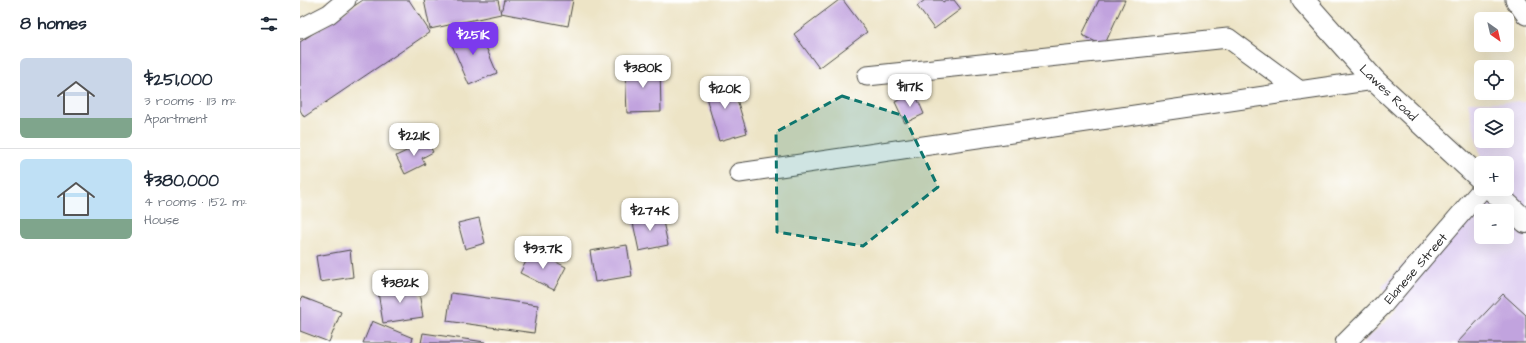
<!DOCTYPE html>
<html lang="en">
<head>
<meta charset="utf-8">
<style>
	:root { --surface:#fff; --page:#f2f2f3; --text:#1f2937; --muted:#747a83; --line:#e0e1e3; --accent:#7c3aed }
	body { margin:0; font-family:"Architects Daughter",sans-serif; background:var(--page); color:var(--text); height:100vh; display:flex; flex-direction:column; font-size:15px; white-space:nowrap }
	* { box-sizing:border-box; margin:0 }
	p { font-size:13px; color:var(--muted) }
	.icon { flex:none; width:22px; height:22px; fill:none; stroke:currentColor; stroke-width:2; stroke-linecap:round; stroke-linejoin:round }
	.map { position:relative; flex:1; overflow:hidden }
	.sheet { display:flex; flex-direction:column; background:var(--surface); width:300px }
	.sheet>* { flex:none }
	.needle { width:26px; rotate:146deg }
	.tools { position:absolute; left:1174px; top:12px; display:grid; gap:8px }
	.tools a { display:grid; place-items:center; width:40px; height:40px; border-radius:6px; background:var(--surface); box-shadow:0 4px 16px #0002; font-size:20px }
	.price { position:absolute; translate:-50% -34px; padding:0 9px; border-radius:8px; background:#fff; color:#222; font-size:13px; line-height:26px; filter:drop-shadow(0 1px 2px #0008) }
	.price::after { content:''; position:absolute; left:50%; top:24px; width:12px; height:9px; margin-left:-6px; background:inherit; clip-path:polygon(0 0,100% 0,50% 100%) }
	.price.selected { background:var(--accent); color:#fff }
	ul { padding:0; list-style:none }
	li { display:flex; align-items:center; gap:12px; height:100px; padding:0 20px }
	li+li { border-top:1px solid var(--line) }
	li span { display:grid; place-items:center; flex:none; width:112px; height:80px; border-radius:6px; color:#555 }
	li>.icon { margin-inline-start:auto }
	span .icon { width:48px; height:48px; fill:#fffc; stroke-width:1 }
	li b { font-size:17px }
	h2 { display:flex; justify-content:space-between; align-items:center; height:48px; padding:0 20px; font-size:17px }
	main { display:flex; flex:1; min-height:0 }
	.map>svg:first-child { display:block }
</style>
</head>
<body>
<main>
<section class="sheet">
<h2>8 homes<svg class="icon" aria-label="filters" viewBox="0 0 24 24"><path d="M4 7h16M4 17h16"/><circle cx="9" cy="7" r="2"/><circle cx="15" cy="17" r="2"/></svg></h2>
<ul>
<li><span style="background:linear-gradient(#c9d6e8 75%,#7fa58c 0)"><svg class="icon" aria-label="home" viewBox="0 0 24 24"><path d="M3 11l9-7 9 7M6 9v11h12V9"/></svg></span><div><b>$251,000</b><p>3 rooms · 113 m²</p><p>Apartment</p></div></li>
<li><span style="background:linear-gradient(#bfe0f5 75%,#7fa58c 0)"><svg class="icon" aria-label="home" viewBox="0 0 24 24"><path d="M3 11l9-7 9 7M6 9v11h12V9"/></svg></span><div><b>$380,000</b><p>4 rooms · 152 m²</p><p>House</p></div></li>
</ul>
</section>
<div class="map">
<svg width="1226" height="343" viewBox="0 0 1226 343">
	<rect width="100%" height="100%" fill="#fff"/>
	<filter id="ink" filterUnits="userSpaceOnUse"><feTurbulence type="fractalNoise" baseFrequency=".025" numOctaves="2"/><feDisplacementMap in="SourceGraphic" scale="8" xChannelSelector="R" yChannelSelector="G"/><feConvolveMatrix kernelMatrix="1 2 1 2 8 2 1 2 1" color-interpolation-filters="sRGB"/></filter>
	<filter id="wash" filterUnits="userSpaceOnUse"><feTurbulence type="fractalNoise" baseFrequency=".012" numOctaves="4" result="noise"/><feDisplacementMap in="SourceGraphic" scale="16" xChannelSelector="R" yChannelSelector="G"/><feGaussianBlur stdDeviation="0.9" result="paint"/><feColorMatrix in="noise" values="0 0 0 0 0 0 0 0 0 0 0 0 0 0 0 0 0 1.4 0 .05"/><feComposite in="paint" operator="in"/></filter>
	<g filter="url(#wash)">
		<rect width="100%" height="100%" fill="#ede4c6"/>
		<path fill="#e2d4f3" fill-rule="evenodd" d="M1168,102H1226V343H1062L1098,310L1082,287L1130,236L1181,189H1207V163H1182ZM1181,115H1207V141H1181ZM1181,211H1207V237H1181Z"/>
		<g id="blocks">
			<path fill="#c1a3de" d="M63,0H109L130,32L4,117L0,110V42Z
				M124,0H198L201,14L130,29Z
				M204,0H273L268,26L201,13Z
				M539,0H543L567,32L519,68L494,34Z
				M625,0H642L643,2L646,0H654L661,9L634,29L617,6Z
				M799,0H825L804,46L782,35Z
				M177,26L197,73L169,85L149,38Z
				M360,65L361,112L327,113L325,66Z
				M431,79L447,133L419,141L403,87Z
				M615,93L624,114L605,123L595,102Z
				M127,141L133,152L122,158L125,164L105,174L96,156Z
				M361,212L368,245L339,251L332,218Z
				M179,218L185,243L165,249L158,223Z
				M327,245L332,276L295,282L290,251Z
				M50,250L53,277L20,282L16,256Z
				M232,250L266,267L254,290L220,273Z
				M118,286L123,317L83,323L78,292Z
				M151,293L238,305L234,333L147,321Z
				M1203,294L1226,315V343H1157Z
				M2,297L41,312L29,342L0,331V303Z
				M72,321L113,338L111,343H63Z
				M123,333L185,342V343H121Z"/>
		</g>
	</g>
	<g filter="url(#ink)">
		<use href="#blocks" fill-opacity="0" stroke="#484742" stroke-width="1"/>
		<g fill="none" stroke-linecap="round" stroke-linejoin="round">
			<defs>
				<path id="minor" d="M1215,0L1226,15
					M0,29L29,14L46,0
					M567,76L928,38L1000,91
					M439,173L1074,80
					M1045,343L1083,305L1182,189"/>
				<path id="major" d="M1003,0L1074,80L1181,179
					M1191,189L1226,222"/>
			</defs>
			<use href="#minor" stroke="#484742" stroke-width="21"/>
			<use href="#major" stroke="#484742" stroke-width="24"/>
			<use href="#minor" stroke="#fff" stroke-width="19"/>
			<use href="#major" stroke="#fff" stroke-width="22"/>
		</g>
	</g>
	<path fill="#0f766e" fill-opacity="0.2" stroke="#0f766e" stroke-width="3" stroke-dasharray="8 5" stroke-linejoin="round" d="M542,96L604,116L638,187L563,246L477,232L476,132Z"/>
	<g text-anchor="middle" stroke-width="4" stroke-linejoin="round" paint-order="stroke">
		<g font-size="13" fill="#2b2b2b" stroke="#fff">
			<text transform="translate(1089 92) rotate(44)" y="5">Lawes Road</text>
			<text transform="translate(1115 268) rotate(-49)" y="5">Elanese Street</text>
		</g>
	</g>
</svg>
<div class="tools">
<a><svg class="needle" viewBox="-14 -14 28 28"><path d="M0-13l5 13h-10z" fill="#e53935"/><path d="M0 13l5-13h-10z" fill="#747a83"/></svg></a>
<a><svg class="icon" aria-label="locate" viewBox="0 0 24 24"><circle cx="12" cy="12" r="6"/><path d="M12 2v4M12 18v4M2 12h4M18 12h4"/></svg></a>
<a><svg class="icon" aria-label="layers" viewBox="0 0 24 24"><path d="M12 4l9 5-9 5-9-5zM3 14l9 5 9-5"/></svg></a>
<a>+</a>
<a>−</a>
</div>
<b class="price selected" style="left:173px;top:56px">$251K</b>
<b class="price" style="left:343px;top:89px">$380K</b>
<b class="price" style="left:610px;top:108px">$117K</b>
<b class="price" style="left:425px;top:110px">$120K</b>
<b class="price" style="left:114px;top:157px">$221K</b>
<b class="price" style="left:350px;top:232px">$274K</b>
<b class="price" style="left:243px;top:270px">$93.7K</b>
<b class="price" style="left:100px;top:304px">$382K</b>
</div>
</main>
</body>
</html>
